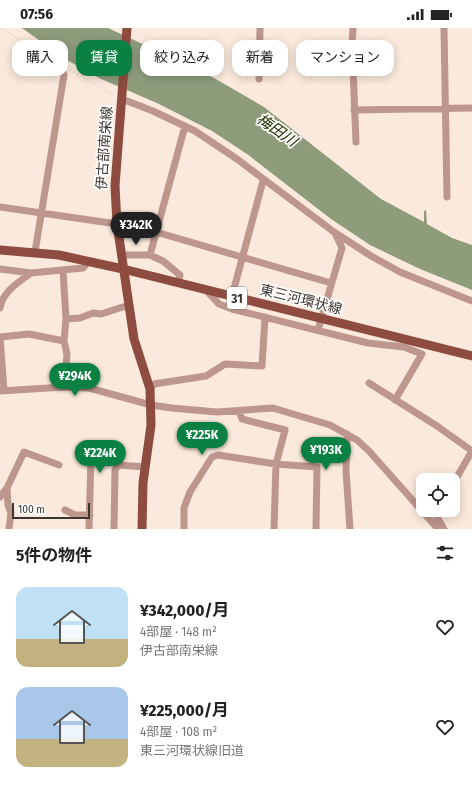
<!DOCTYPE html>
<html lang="ja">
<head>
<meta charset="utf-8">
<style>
	:root { --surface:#fff; --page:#f6f6f6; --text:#222; --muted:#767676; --accent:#0b8043 }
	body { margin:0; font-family:"Fira Sans Condensed","Noto Sans JP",sans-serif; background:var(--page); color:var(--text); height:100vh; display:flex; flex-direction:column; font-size:15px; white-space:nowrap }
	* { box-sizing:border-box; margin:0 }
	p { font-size:13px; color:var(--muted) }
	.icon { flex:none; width:22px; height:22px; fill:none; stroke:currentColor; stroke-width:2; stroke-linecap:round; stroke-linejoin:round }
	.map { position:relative; height:501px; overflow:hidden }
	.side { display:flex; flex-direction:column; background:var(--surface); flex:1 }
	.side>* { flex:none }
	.guide { position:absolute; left:12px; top:12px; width:448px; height:36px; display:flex; gap:8px }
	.tools { position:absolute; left:416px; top:445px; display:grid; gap:8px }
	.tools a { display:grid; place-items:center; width:44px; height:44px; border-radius:8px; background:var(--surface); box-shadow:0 2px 10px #0003; font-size:20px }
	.scale { position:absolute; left:12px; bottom:10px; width:78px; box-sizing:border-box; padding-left:4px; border:2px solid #3b3530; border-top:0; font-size:11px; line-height:14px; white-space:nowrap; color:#3b3530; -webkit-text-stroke:3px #fff; paint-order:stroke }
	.price { position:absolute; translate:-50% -34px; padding:0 9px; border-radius:14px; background:var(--accent); color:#fff; font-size:13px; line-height:26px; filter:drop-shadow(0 1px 2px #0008) }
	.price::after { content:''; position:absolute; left:50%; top:24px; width:12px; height:9px; margin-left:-6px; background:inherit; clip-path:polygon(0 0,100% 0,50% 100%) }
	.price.on { background:#222; color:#fff }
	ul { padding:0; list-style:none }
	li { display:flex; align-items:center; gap:12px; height:100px; padding:0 16px }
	li span { display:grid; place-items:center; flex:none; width:112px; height:80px; border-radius:12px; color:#555 }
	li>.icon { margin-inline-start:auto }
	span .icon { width:48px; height:48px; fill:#fffc; stroke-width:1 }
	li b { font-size:17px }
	h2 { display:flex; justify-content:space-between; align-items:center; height:48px; padding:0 16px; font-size:17px }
	.pill { padding:0 14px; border-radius:12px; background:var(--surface); box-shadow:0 2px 10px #0003; font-size:14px; line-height:36px }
	.pill.on { background:var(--accent); color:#fff }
	.status { display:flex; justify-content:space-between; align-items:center; height:28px; padding:0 20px; background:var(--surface); direction:ltr }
	.status svg { height:11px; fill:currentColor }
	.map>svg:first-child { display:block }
</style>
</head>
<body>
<div class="status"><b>07:56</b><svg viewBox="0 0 49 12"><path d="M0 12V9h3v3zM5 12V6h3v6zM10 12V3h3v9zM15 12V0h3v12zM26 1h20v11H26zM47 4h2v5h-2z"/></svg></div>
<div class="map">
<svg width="472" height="501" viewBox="0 0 472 501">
	<rect width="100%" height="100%" fill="#fae9dc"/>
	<path fill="#8f9c7c" d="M22,0H108L171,29L214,50L264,79L381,171L424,194V183L426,182L427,196L452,210L472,217V262L420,241L370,217L331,191L247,126L212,103L159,76L99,50L67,32Z"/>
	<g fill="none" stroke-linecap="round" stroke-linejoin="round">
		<path stroke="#bcafa4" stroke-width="1" stroke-dasharray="1 3" stroke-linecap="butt" d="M1,0L55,33
			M70,42L114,67"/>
		<path stroke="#bd968e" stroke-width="7" d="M353,0L352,16L356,114
			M444,0L447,169
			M259,51L260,0
			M122,71L153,83L195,103L237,131L334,204L371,228L400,244L472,273
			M354,82L472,80
			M0,179L117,196L156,204L331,255
			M35,224L64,47L60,37
			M122,227H150L163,233L180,247L178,255
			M150,227L185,98
			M0,241L31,245L83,240L88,234
			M63,242L66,291L64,313L67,326L64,359
			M206,262L219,276L232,281L368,315L404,319L422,326L395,372
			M0,280C3,263 18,255 31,245
			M231,280L232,268L263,153L265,152
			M66,291L80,290L93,285L101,286L129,277
			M318,302L342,220L335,205
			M0,309L29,306L64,313
			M0,309L4,362
			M369,355L437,398L472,423
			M150,361L154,356L206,348L225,336L262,338L265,289
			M0,363L64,359L89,360L151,377L172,380L217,384L273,380L330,397L357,412L369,423L438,501
			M239,383L242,391L285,402L276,436L274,501
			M347,406L346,443L350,501
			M453,456L472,423
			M0,469L7,460
			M65,482L75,487H90
			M438,482L436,487L444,501
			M9,501L11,485L8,477L7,460L24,424L59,437
			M89,501L91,429L98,425L118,437L145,439
			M114,501L115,442L118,437
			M184,501V480L190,464L212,429L218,427L276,436L317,439L316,501"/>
		<path stroke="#8e4c40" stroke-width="9" d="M127,0L115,158L117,196L134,311L150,361L151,397L143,455L142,501
			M0,222L59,227L123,241L472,328"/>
	</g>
	<g text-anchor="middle" stroke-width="3.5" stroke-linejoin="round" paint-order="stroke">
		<rect fill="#fff" stroke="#76726e" stroke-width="1" x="227" y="259" width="20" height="22" rx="3"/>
		<g font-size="13" font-weight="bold" fill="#3b3530">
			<text x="237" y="275">31</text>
		</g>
		<g font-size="14" fill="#3b3530" stroke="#fff">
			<text transform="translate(104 120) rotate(-86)" y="5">伊古部南栄線</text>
			<text transform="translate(301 271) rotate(14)" y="5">東三河環状線</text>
		</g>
		<g font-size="15" font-style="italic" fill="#233300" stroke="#fff">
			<text transform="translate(277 102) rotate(35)" y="5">梅田川</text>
		</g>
	</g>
</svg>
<div class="tools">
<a><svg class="icon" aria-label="locate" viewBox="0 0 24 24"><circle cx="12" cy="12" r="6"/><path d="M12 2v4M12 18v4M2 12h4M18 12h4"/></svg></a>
</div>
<div class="scale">100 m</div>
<b class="price on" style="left:136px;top:218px">¥342K</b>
<b class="price" style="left:75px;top:369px">¥294K</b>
<b class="price" style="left:202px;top:428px">¥225K</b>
<b class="price" style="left:326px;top:443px">¥193K</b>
<b class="price" style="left:100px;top:446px">¥224K</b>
<div class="guide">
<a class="pill">購入</a>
<a class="pill on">賃貸</a>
<a class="pill">絞り込み</a>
<a class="pill">新着</a>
<a class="pill">マンション</a>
</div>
</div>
<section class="side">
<h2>5件の物件<svg class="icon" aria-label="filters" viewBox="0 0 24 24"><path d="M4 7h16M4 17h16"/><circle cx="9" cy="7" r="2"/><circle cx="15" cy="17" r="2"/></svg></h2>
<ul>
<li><span style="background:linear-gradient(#bfe0f5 65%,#c2b280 0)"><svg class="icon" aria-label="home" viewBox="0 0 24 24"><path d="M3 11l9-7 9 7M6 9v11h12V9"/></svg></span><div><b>¥342,000/月</b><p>4部屋 · 148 m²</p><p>伊古部南栄線</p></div><svg class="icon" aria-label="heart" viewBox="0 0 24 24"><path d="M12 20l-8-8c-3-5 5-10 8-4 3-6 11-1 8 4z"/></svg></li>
<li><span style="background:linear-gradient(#a9c7e8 65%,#c2b280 0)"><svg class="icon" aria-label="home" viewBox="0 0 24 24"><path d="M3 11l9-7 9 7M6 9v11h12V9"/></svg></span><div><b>¥225,000/月</b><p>4部屋 · 108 m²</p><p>東三河環状線旧道</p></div><svg class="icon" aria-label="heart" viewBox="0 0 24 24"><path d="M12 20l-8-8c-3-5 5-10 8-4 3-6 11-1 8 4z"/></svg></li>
</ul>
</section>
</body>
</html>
